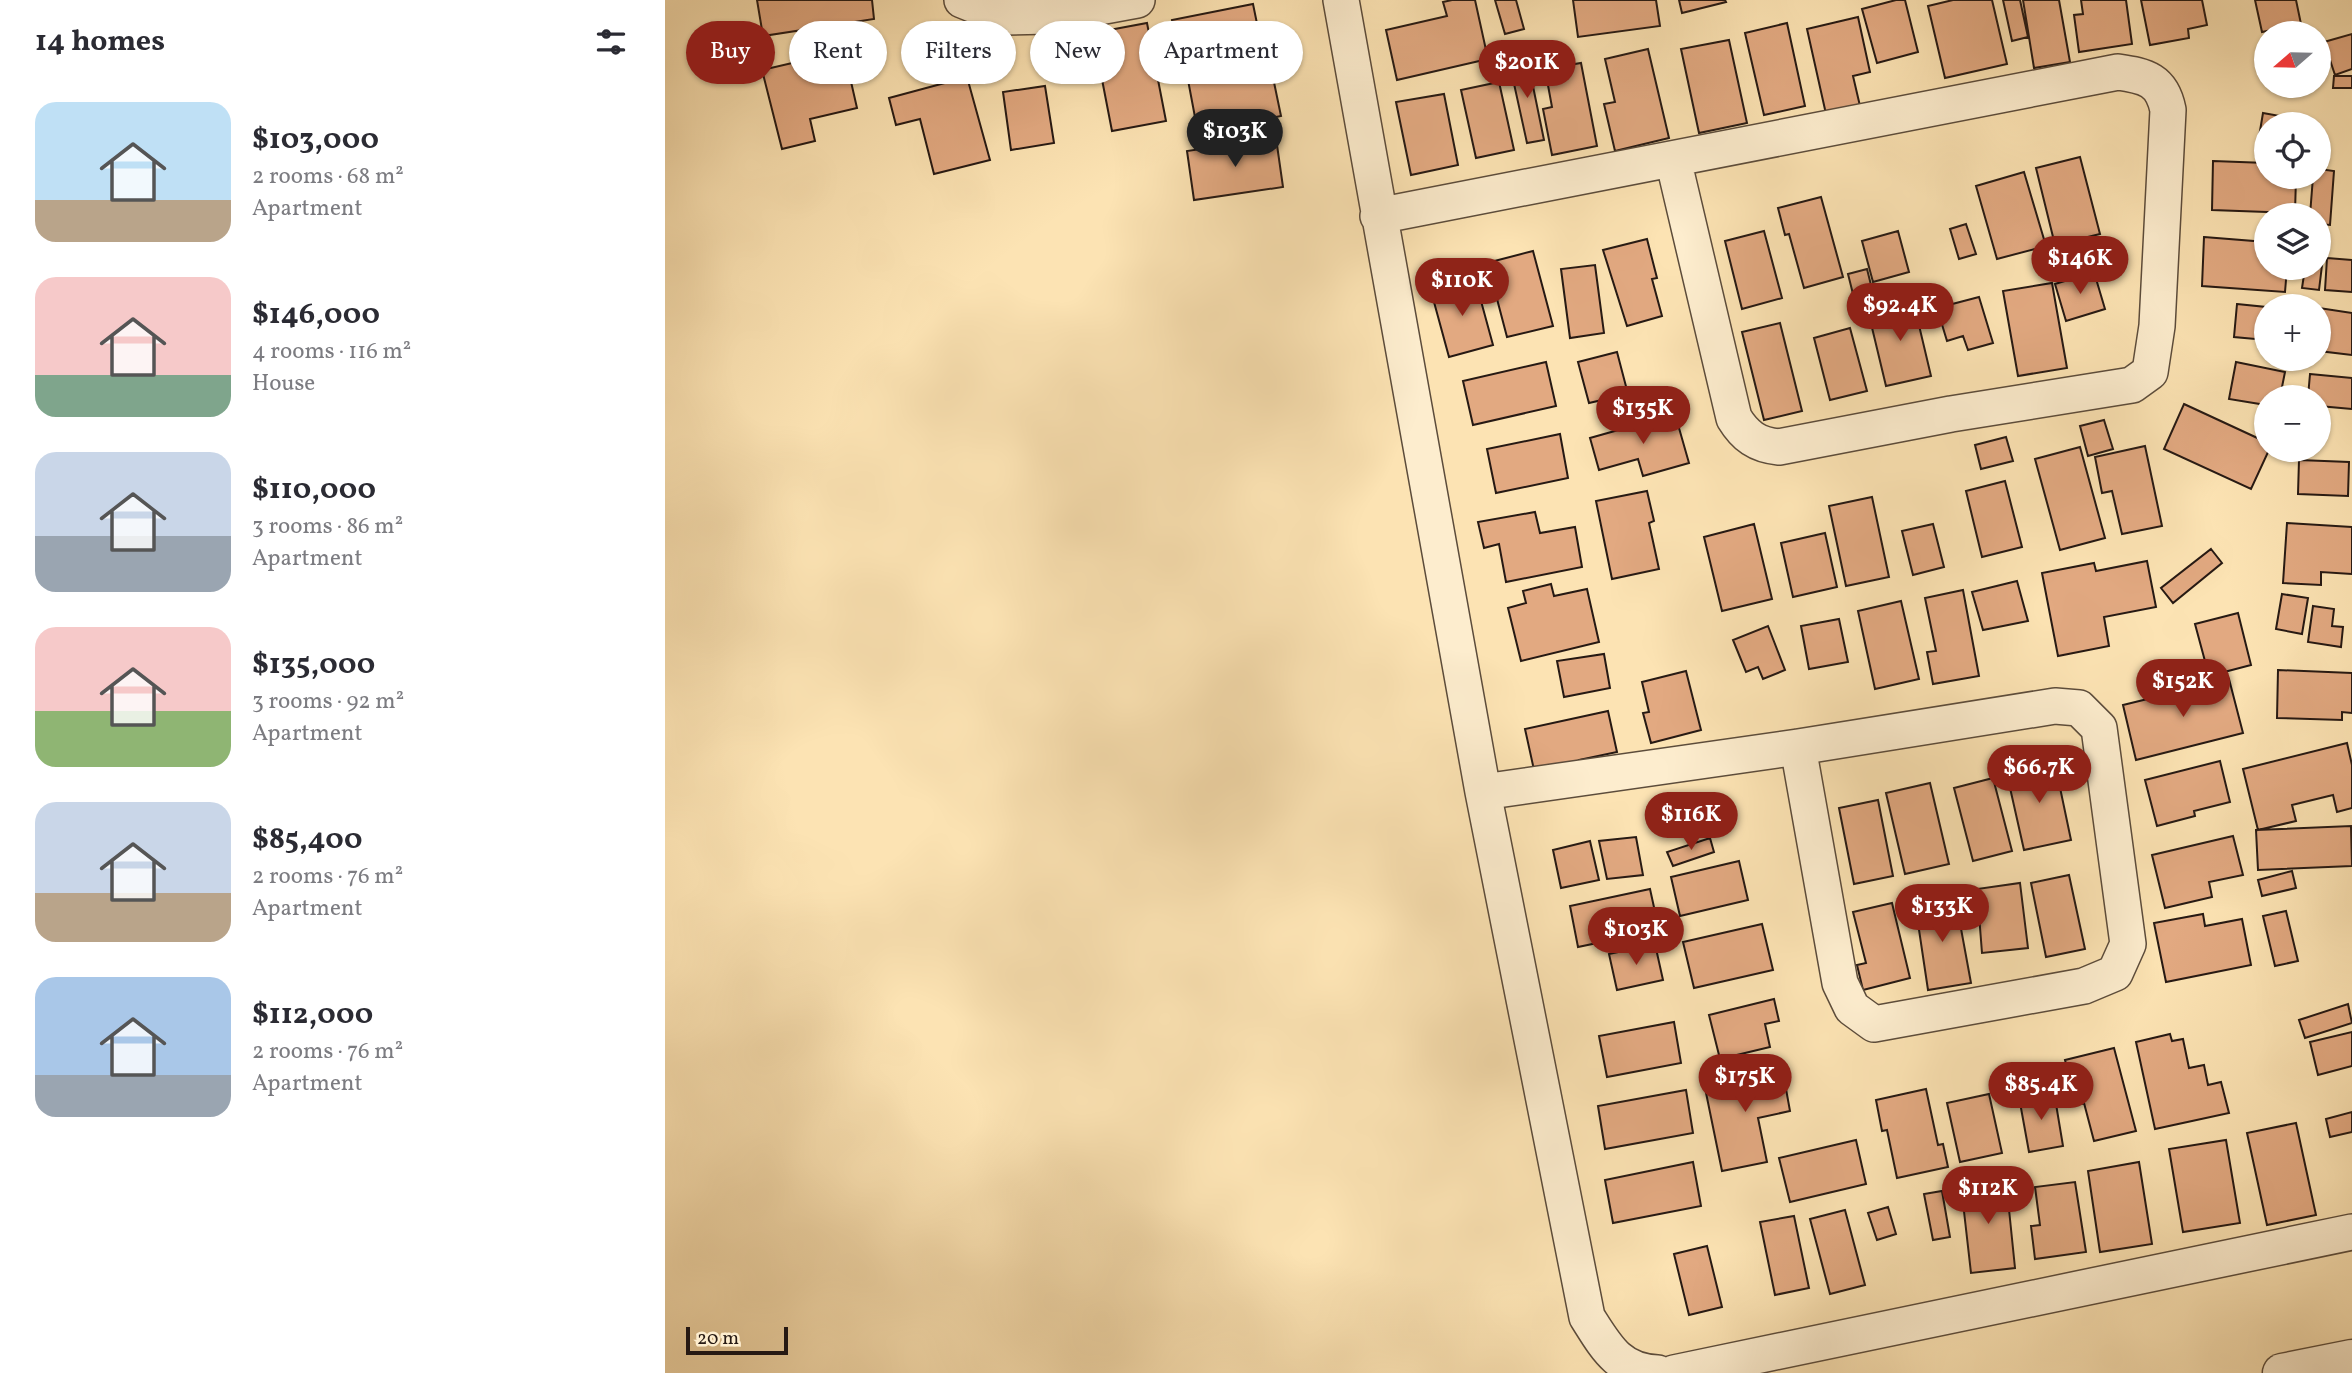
<!DOCTYPE html>
<html lang="en">
<head>
<meta charset="utf-8">
<style>
	:root { --surface:#fff; --page:#f2f2f3; --text:#2b2b33; --muted:#7c7c81; --accent:#8f2418 }
	body { margin:0; font-family:Vollkorn,serif; background:var(--page); color:var(--text); height:100vh; display:flex; flex-direction:column; font-size:26px; white-space:nowrap }
	* { box-sizing:border-box; margin:0 }
	p { font-size:23px; color:var(--muted) }
	.icon { flex:none; width:38px; height:38px; fill:none; stroke:currentColor; stroke-width:2; stroke-linecap:round; stroke-linejoin:round }
	.map { position:relative; flex:1; overflow:hidden }
	.side { display:flex; flex-direction:column; background:var(--surface); width:665px }
	.side>* { flex:none }
	.top-card { position:absolute; left:21px; top:21px; width:665px; height:63px; display:flex; gap:14px }
	.needle { width:46px; rotate:250deg }
	.tools { position:absolute; left:1589px; top:21px; display:grid; gap:14px }
	.tools a { display:grid; place-items:center; width:77px; height:77px; border-radius:50%; background:var(--surface); box-shadow:0 2px 5px #0004; font-size:35px }
	.scale { position:absolute; left:21px; bottom:18px; width:102px; box-sizing:border-box; padding-left:7px; border:4px solid #261913; border-top:0; font-size:19px; line-height:24px; white-space:nowrap; color:#261913; -webkit-text-stroke:5px #fdedce; paint-order:stroke }
	.price { position:absolute; translate:-50% -60px; padding:0 16px; border-radius:24px; background:var(--accent); color:#fff; font-size:23px; line-height:46px; filter:drop-shadow(0 2px 4px #0008) }
	.price::after { content:''; position:absolute; left:50%; top:42px; width:21px; height:16px; margin-left:-10px; background:inherit; clip-path:polygon(0 0,100% 0,50% 100%) }
	.price.on { background:#222; color:#fff }
	ul { padding:0; list-style:none }
	li { display:flex; align-items:center; gap:21px; height:175px; padding:0 35px }
	li span { display:grid; place-items:center; flex:none; width:196px; height:140px; border-radius:21px; color:#555 }
	li>.icon { margin-inline-start:auto }
	span .icon { width:84px; height:84px; fill:#fffc; stroke-width:1 }
	li b { font-size:30px }
	h2 { display:flex; justify-content:space-between; align-items:center; height:84px; padding:0 35px; font-size:30px }
	.pill { padding:0 24px; border-radius:32px; background:var(--surface); box-shadow:0 2px 5px #0004; font-size:24px; line-height:63px }
	.pill.on { background:var(--accent); color:#fff }
	main { display:flex; flex:1; min-height:0 }
	.map>svg:first-child { display:block }
</style>
</head>
<body>
<main>
<section class="side">
<h2>14 homes<svg class="icon" aria-label="filters" viewBox="0 0 24 24"><path d="M4 7h16M4 17h16"/><circle cx="9" cy="7" r="2"/><circle cx="15" cy="17" r="2"/></svg></h2>
<ul>
<li><span style="background:linear-gradient(#bfe0f5 70%,#b9a48a 0)"><svg class="icon" aria-label="home" viewBox="0 0 24 24"><path d="M3 11l9-7 9 7M6 9v11h12V9"/></svg></span><div><b>$103,000</b><p>2 rooms · 68 m²</p><p>Apartment</p></div></li>
<li><span style="background:linear-gradient(#f6c9c9 70%,#7fa58c 0)"><svg class="icon" aria-label="home" viewBox="0 0 24 24"><path d="M3 11l9-7 9 7M6 9v11h12V9"/></svg></span><div><b>$146,000</b><p>4 rooms · 116 m²</p><p>House</p></div></li>
<li><span style="background:linear-gradient(#c9d6e8 60%,#9aa5b1 0)"><svg class="icon" aria-label="home" viewBox="0 0 24 24"><path d="M3 11l9-7 9 7M6 9v11h12V9"/></svg></span><div><b>$110,000</b><p>3 rooms · 86 m²</p><p>Apartment</p></div></li>
<li><span style="background:linear-gradient(#f6c9c9 60%,#8fb573 0)"><svg class="icon" aria-label="home" viewBox="0 0 24 24"><path d="M3 11l9-7 9 7M6 9v11h12V9"/></svg></span><div><b>$135,000</b><p>3 rooms · 92 m²</p><p>Apartment</p></div></li>
<li><span style="background:linear-gradient(#c9d6e8 65%,#b9a48a 0)"><svg class="icon" aria-label="home" viewBox="0 0 24 24"><path d="M3 11l9-7 9 7M6 9v11h12V9"/></svg></span><div><b>$85,400</b><p>2 rooms · 76 m²</p><p>Apartment</p></div></li>
<li><span style="background:linear-gradient(#a9c7e8 70%,#9aa5b1 0)"><svg class="icon" aria-label="home" viewBox="0 0 24 24"><path d="M3 11l9-7 9 7M6 9v11h12V9"/></svg></span><div><b>$112,000</b><p>2 rooms · 76 m²</p><p>Apartment</p></div></li>
</ul>
</section>
<div class="map">
<svg width="1687" height="1373" viewBox="0 0 1687 1373">
	<rect width="100%" height="100%" fill="#fce3b3"/>
	<filter id="stains"><feTurbulence type="fractalNoise" baseFrequency=".00286" numOctaves="4"/><feColorMatrix values="0 0 0 0 .2 0 0 0 0 .09 0 0 0 0 .02 0 0 0 .5 -.17"/></filter>
	<radialGradient id="worn" r=".72"><stop offset=".6" stop-color="#630" stop-opacity="0"/><stop offset="1" stop-color="#630" stop-opacity=".3"/></radialGradient>
	<path fill="#e2a981" stroke="#261913" stroke-width="2" d="M92,0H207L209,19L98,36Z
		M787,0H810L823,59L732,80L721,30L782,16L778,2Z
		M830,0H851L859,29L840,34Z
		M908,0H991L995,26L913,37Z
		M1014,0H1060L1061,2L1017,13Z
		M1231,0H1240L1253,52L1212,63L1197,9Z
		M1288,0H1327L1342,64L1280,78L1263,6Z
		M1338,0H1355L1363,37L1347,41Z
		M1358,0H1394L1405,62L1369,68Z
		M1416,0H1461L1467,44L1414,52L1409,15L1418,14Z
		M1476,0H1537L1542,25L1523,29L1524,38L1485,45Z
		M1590,0H1631L1636,24L1597,32Z
		M588,4L597,48L516,65L507,20Z
		M1193,17L1205,72L1188,76L1195,106L1161,114L1142,29Z
		M482,23L501,121L447,131L428,33Z
		M1122,23L1140,106L1099,115L1080,33Z
		M1687,34V69L1670,75L1659,42Z
		M408,39L414,72L384,77L378,45Z
		M1064,40L1082,123L1034,133L1016,49Z
		M983,49L1004,138L950,151L939,104L950,102L940,59Z
		M179,51L192,108L145,119L150,141L117,149L97,70Z
		M862,57L879,140L862,143L844,61Z
		M605,63L616,116L533,133L523,80Z
		M916,63L932,146L887,155L878,109L887,107L880,69Z
		M1669,76H1687V88H1668Z
		M302,77L325,160L269,174L255,119L231,125L224,98Z
		M834,82L849,150L811,158L796,90Z
		M380,86L389,143L346,150L338,92Z
		M779,94L793,165L746,175L731,102Z
		M1598,113L1647,122V124H1601V157L1591,155Z
		M611,138L618,187L529,200L522,151Z
		M1415,157L1435,234L1390,245L1371,168Z
		M1548,161L1601,163V177H1631L1630,213L1547,210Z
		M1654,169L1669,171L1665,225L1654,224V215H1645L1648,177H1654Z
		M1359,172L1381,246L1332,259L1311,186Z
		M1156,197L1178,277L1139,288L1124,234L1120,235L1113,208Z
		M1301,224L1311,254L1294,259L1285,229Z
		M1099,231L1117,298L1077,309L1060,241Z
		M1233,231L1244,272L1208,282L1197,241Z
		M1539,237L1601,242V268H1622L1620,292L1537,286Z
		M982,239L992,278L987,279L997,316L962,326L938,250Z
		M868,251L888,326L842,337L832,299L824,301L814,265Z
		M1654,257H1658L1654,290L1637,288L1640,268H1654Z
		M1662,258L1687,260V292L1660,290Z
		M930,265L939,333L905,338L896,269Z
		M1202,269L1209,297L1190,302L1183,274Z
		M1429,272L1440,309L1401,321L1390,284Z
		M810,279L828,345L784,357L766,291Z
		M1387,283L1402,368L1353,376L1338,291Z
		M1314,297L1328,343L1303,350L1298,336L1282,341L1272,308Z
		M1248,300L1266,376L1221,386L1203,311Z
		M1572,304L1601,307V340L1569,337Z
		M1654,308L1687,313V355L1654,351Z
		M1115,323L1137,411L1099,420L1077,332Z
		M1185,328L1202,391L1165,400L1149,338Z
		M952,352L963,394L924,403L913,362Z
		M881,362L891,406L808,425L798,381Z
		M1571,362L1620,372L1615,397H1601V405L1564,399Z
		M1645,374L1687,378V409L1654,406V397H1643Z
		M1519,404L1601,442V450H1604L1586,489L1499,449Z
		M1010,414L1024,463L978,476L973,459L934,470L925,438Z
		M1439,420L1448,449L1423,456L1415,426Z
		M895,434L903,478L831,493L822,449Z
		M1341,437L1348,461L1316,469L1310,445Z
		M1480,446L1497,526L1457,534L1447,491L1437,493L1430,457Z
		M1415,447L1440,538L1395,550L1370,459Z
		M1634,460L1684,462L1683,496L1633,494Z
		M1340,481L1357,547L1317,557L1301,491Z
		M982,491L989,521L984,523L994,569L947,579L931,501Z
		M1207,497L1224,577L1181,586L1164,506Z
		M870,512L875,533L910,527L917,567L841,582L834,544L819,548L813,522Z
		M1622,523L1687,527V574L1656,572V585L1618,583Z
		M1089,524L1107,599L1057,611L1039,537Z
		M1268,524L1279,567L1248,575L1237,531Z
		M1160,533L1172,587L1128,597L1116,543Z
		M1546,549L1557,563L1508,603L1496,588Z
		M1482,561L1491,607L1439,617L1444,646L1393,656L1377,573L1429,563L1431,571Z
		M1352,581L1363,621L1318,630L1307,592Z
		M886,584L889,596L922,589L934,642L856,661L843,608L861,603L858,591Z
		M1298,590L1314,676L1268,684L1262,652L1271,651L1260,598Z
		M1617,594L1643,598L1637,634L1611,629Z
		M1236,601L1254,679L1210,689L1193,611Z
		M1648,606L1669,609L1667,626L1678,627L1676,647L1643,642Z
		M1573,613L1586,665L1544,676L1530,624Z
		M1174,619L1183,662L1144,669L1136,626Z
		M1103,626L1120,670L1098,679L1093,667L1081,672L1068,640Z
		M939,654L945,688L899,697L892,661Z
		M1613,670L1687,673V713L1677,712V720L1612,718Z
		M1021,671L1036,730L986,743L978,713L984,712L977,682Z
		M1564,679L1578,733L1471,760L1458,705Z
		M943,711L952,752L914,760L917,769L871,779L860,729Z
		M1682,743L1687,765V808L1672,812L1668,795L1627,805L1631,821L1593,830L1578,769Z
		M1389,759L1406,840L1359,850L1341,770Z
		M1555,761L1565,802L1529,811L1530,816L1492,826L1480,780Z
		M1328,778L1347,851L1308,861L1289,788Z
		M1265,783L1284,864L1240,874L1221,793Z
		M1213,800L1228,876L1189,884L1174,808Z
		M1686,826L1687,866L1593,870L1591,830Z
		M1568,836L1578,875L1544,882L1547,897L1500,908L1487,855Z
		M971,837L978,875L942,879L934,841Z
		M1045,838L1049,852L1008,866L1002,852Z
		M925,841L934,880L896,888L888,850Z
		M1074,861L1083,900L1015,916L1006,877Z
		M1627,871L1631,888L1597,896L1593,880Z
		M1404,875L1420,949L1381,957L1366,883Z
		M1355,883L1363,948L1317,953L1312,889Z
		M985,889L994,930L913,947L905,906Z
		M1290,896L1306,983L1263,990L1250,903Z
		M1227,903L1245,978L1198,990L1192,965L1201,963L1188,912Z
		M1621,911L1633,961L1610,966L1598,916Z
		M1538,914L1540,926L1577,919L1586,965L1501,982L1489,923Z
		M1097,924L1108,970L1029,988L1018,942Z
		M990,944L998,980L952,990L944,954Z
		M1109,999L1114,1021L1100,1024L1105,1047L1055,1059L1044,1015Z
		M1683,1004L1687,1023L1640,1038L1634,1020Z
		M1009,1022L1016,1063L942,1077L934,1036Z
		M1687,1032V1066L1653,1075L1645,1042Z
		M1505,1034L1507,1041L1518,1039L1524,1068L1539,1065L1543,1085L1556,1082L1564,1113L1490,1129L1471,1042Z
		M1449,1048L1471,1131L1429,1141L1419,1103L1412,1105L1400,1060Z
		M1117,1067L1125,1111L1093,1118L1102,1162L1057,1171L1039,1083Z
		M1261,1089L1273,1145L1278,1144L1283,1167L1232,1178L1222,1130L1217,1131L1211,1100Z
		M1021,1090L1028,1133L940,1149L933,1106Z
		M1389,1092L1398,1146L1364,1152L1354,1097Z
		M1324,1094L1337,1153L1295,1162L1282,1103Z
		M1687,1112V1132L1665,1137L1661,1119Z
		M1631,1123L1651,1215L1602,1225L1582,1133Z
		M1191,1140L1201,1184L1125,1202L1114,1158Z
		M1561,1140L1575,1223L1518,1232L1504,1149Z
		M1028,1162L1036,1206L948,1223L940,1180Z
		M1474,1162L1487,1244L1435,1252L1423,1171Z
		M1341,1180L1350,1268L1306,1273L1296,1185Z
		M1410,1182L1421,1252L1370,1259L1366,1226L1375,1225L1370,1187Z
		M1277,1191L1285,1237L1268,1240L1259,1194Z
		M1223,1207L1231,1234L1212,1240L1203,1213Z
		M1180,1210L1200,1285L1165,1294L1145,1219Z
		M1129,1216L1144,1288L1110,1295L1095,1222Z
		M1042,1246L1057,1307L1024,1315L1009,1254Z"/>
	<g fill="none" stroke-linecap="round" stroke-linejoin="round">
		<defs>
			<path id="minor" d="M297,0L339,17L385,16L472,0
				M676,0L818,792L922,1317C941,1347 954,1372 993,1373
				M713,216L1453,72C1481,76 1497,80 1503,110L1492,326L1485,372L1467,385L1286,414L1114,447C1092,445 1080,436 1069,418L1008,159
				M818,792L1133,747L1390,706L1414,708L1434,728L1463,944L1450,973L1419,986L1209,1024L1187,1008L1175,983L1133,747
				M1009,1373L1687,1232"/>
			<path id="tertiary" d="M1617,1373L1687,1359"/>
		</defs>
		<use href="#minor" stroke="#5c4c3b" stroke-width="38"/>
		<use href="#tertiary" stroke="#5c4c3b" stroke-width="41"/>
		<use href="#minor" stroke="#fdedce" stroke-width="35"/>
		<use href="#tertiary" stroke="#fdedce" stroke-width="38"/>
	</g>
	<rect width="100%" height="100%" filter="url(#stains)"/>
	<rect width="100%" height="100%" fill="url(#worn)"/>
</svg>
<div class="tools">
<a><svg class="needle" viewBox="-14 -14 28 28"><path d="M0-13l5 13h-10z" fill="#e53935"/><path d="M0 13l5-13h-10z" fill="#7c7c81"/></svg></a>
<a><svg class="icon" aria-label="locate" viewBox="0 0 24 24"><circle cx="12" cy="12" r="6"/><path d="M12 2v4M12 18v4M2 12h4M18 12h4"/></svg></a>
<a><svg class="icon" aria-label="layers" viewBox="0 0 24 24"><path d="M12 4l9 5-9 5-9-5zM3 14l9 5 9-5"/></svg></a>
<a>+</a>
<a>−</a>
</div>
<div class="scale">20 m</div>
<b class="price" style="left:862px;top:100px">$201K</b>
<b class="price on" style="left:570px;top:169px">$103K</b>
<b class="price" style="left:1415px;top:296px">$146K</b>
<b class="price" style="left:797px;top:318px">$110K</b>
<b class="price" style="left:1235px;top:343px">$92.4K</b>
<b class="price" style="left:978px;top:446px">$135K</b>
<b class="price" style="left:1518px;top:719px">$152K</b>
<b class="price" style="left:1374px;top:805px">$66.7K</b>
<b class="price" style="left:1026px;top:852px">$116K</b>
<b class="price" style="left:1277px;top:944px">$133K</b>
<b class="price" style="left:971px;top:967px">$103K</b>
<b class="price" style="left:1080px;top:1114px">$175K</b>
<b class="price" style="left:1376px;top:1122px">$85.4K</b>
<b class="price" style="left:1323px;top:1226px">$112K</b>
<div class="top-card">
<a class="pill on">Buy</a>
<a class="pill">Rent</a>
<a class="pill">Filters</a>
<a class="pill">New</a>
<a class="pill">Apartment</a>
</div>
</div>
</main>
</body>
</html>
